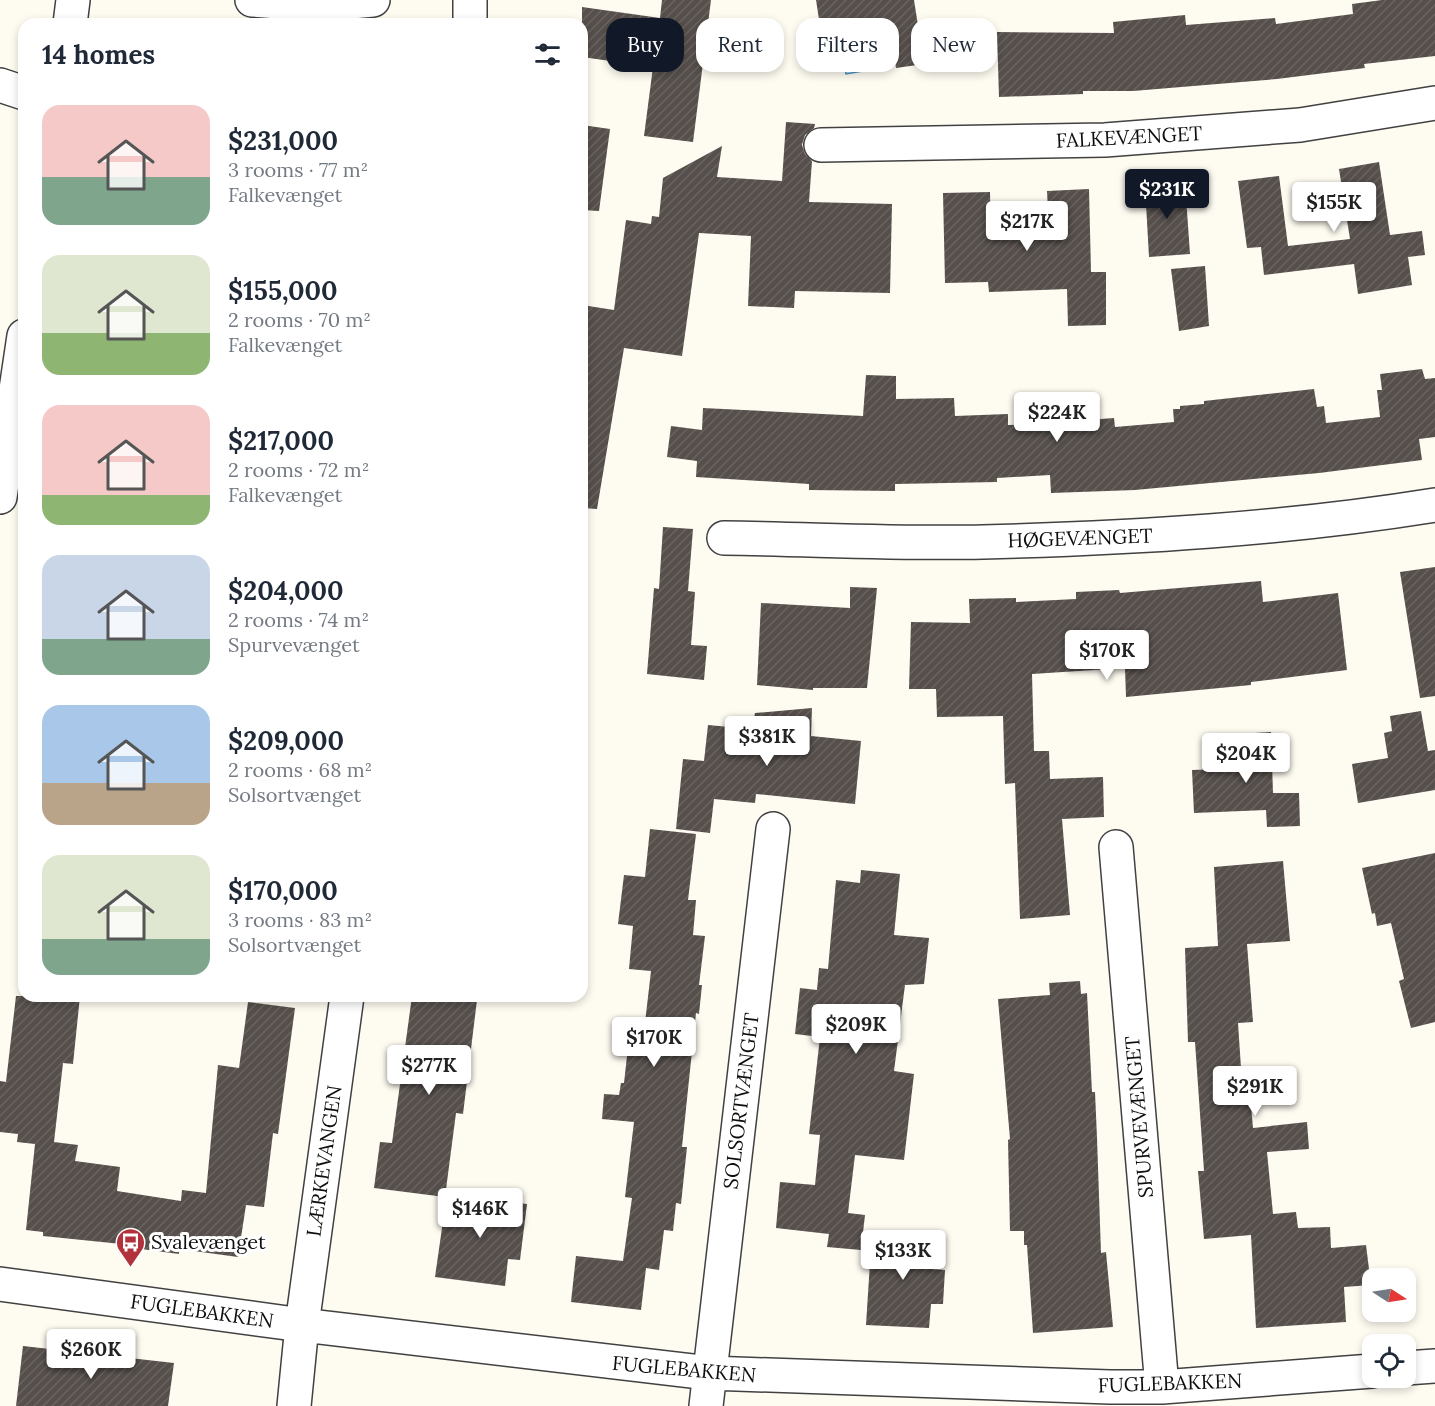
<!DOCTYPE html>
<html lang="en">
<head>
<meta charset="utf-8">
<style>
	:root { --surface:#fff; --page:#f6f6f7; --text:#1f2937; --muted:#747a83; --accent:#111827 }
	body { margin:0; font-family:Lora,serif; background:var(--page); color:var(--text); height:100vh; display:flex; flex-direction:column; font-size:22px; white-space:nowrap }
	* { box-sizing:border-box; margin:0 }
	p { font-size:20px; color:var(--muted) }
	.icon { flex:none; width:33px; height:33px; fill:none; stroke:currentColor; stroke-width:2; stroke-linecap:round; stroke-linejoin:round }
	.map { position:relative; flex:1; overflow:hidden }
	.sheet { position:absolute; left:18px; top:18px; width:570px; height:984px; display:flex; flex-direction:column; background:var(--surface); border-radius:18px; box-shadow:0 3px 9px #0003 }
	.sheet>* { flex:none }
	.top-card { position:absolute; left:606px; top:18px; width:570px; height:54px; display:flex; gap:12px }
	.needle { width:39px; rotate:102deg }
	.buttons { position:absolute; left:1362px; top:1268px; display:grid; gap:12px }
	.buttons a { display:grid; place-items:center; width:54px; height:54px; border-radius:12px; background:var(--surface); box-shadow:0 3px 9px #0003; font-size:30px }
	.price { position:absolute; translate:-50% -51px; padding:0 14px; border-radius:6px; background:#fff; color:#222; font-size:20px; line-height:39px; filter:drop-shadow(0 2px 3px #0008) }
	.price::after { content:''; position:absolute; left:50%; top:36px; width:18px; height:14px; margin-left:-9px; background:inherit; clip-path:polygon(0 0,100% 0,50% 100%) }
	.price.active { background:var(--accent); color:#fff }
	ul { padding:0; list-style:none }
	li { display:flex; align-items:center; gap:18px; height:150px; padding:0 24px }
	li span { display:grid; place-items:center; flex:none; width:168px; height:120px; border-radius:18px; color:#555 }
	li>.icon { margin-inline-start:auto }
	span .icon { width:72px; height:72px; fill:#fffc; stroke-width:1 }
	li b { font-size:26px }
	h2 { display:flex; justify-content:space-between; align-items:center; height:72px; padding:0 24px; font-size:26px }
	.pill { padding:0 21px; border-radius:18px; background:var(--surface); box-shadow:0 3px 9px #0003; font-size:21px; line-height:54px }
	.pill.active { background:var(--accent); color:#fff }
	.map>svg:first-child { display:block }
</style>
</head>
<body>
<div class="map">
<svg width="1435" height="1406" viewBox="0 0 1435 1406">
	<defs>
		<pattern id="water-ripples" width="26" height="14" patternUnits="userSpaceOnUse" patternTransform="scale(1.5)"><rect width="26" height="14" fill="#baddf1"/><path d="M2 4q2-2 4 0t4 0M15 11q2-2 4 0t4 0" fill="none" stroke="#9fbccd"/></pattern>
		<pattern id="building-hatch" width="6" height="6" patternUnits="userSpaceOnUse" patternTransform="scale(1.5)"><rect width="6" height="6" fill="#564f4c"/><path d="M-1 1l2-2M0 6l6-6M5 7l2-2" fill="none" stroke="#696461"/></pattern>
	</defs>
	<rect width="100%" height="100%" fill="#fefbf1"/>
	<path fill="url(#water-ripples)" stroke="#4793c1" stroke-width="1.5" d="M889,44L893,66L846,74L842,53Z"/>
	<path fill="url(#building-hatch)" d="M662,0H711L693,142L644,136L653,67L582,57V7L660,18Z
		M816,0H914L924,64L896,68L891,34L823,45Z
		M1382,0H1435V56L1364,64L1365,68L1277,79L1133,91H1083V94L999,97L997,32L1114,33L1113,22L1185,15L1186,25L1275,18L1276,24L1353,14L1352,4Z
		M786,122L815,124L814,128L805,135L802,145L805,154L812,161L809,202L892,204L890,293L795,291L794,308L748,306L751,236L699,233L682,356L624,348L597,509L582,508V305L614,310L626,220L651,224L652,216L659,217L663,178L722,146L717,177L782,181Z
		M582,125L610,129L599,211L582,210Z
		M1379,162L1390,235L1422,231L1425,255L1408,257L1412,285L1358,294L1354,264L1264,275L1261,247L1247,248L1238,181L1279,176L1288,246L1350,239L1339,169Z
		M1185,183L1190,254L1149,257L1145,186Z
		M1089,189L1091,272H1106V325L1068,326L1067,289L989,292L988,282L945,283L943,193L990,192L991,234L1049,231L1047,191Z
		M1205,266L1209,326L1179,331L1171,269Z
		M1422,369L1425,379L1435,378V437L1419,439L1422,460L1319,473L1135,490L1051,493L1050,475L997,478V482L895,484V491L809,490V484L696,477L697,461L667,457L671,426L702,430L703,408L863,416L866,375L896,376V399L954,398L955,416L1008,414V425L1087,423V420L1114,418L1115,427L1174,422L1173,409H1180V406L1204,404V401L1314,389L1317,407L1324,406L1326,423L1380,417L1377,390H1382L1380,374Z
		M663,527L693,529L688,591L695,592L691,645L707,646L704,680L647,674L654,588L659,589Z
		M1435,567V696L1420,698L1400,572Z
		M1261,581L1263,602L1338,593L1347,670L1251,682V685L1126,697L1125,668L1032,674L1034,751H1049L1050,779L1103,777L1104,817L1062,819L1070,915L1020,919L1015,783L1005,784L1003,716L937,717L936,689H909L911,622L970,623L969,599L1016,598V602L1076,599V592L1119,590L1120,593Z
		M850,587L877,588L867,688H813V690L757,685L761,603L850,608Z
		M812,708L811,736L861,741L855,804L756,794L755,803L714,799L710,833L676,829L683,759L704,761L708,725L752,729L755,713Z
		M1421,711L1428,751L1435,750V790L1358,803L1352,764L1388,758L1384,733L1392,731L1390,716Z
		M1271,732L1273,793H1299L1300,826L1267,827L1266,810L1194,813L1192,770L1222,769L1221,747L1239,746L1238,734Z
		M650,829L696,834L688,900H696L693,935L705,936L699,985H702L699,1014L696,1013L682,1147H687L681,1204L676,1203L673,1231L664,1230L659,1270L646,1268L641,1310L571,1302L576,1256L623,1261L632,1198L625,1197L634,1122L602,1119L604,1094L619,1095L621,1083H624L629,1038L643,1040L651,971L629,969L633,926L618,924L624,875L645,877Z
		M1435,853V1022L1411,1028L1399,981L1404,979L1391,923L1377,926L1375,913L1372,914L1362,868Z
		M1283,861L1290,941L1247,944L1253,1022L1238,1023L1242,1083H1249L1253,1128L1307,1122L1309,1149L1267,1152L1273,1214L1296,1212L1298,1228L1330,1227L1331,1248L1366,1245L1371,1285L1344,1287L1346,1322L1256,1328L1251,1235L1204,1239L1198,1171H1204L1195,1042H1188L1185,948L1218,946L1214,867Z
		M861,870L900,874L894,935L929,938L924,984L905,985L894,1071L914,1074L904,1160L855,1155L848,1213L865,1215L861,1250L827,1247L829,1234L776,1228L780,1182L815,1185L820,1135L809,1134L820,1037L795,1034L800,988L817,990L819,968L828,969L836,880L860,883Z
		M1080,981L1081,994L1087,993L1092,1092H1095L1097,1138L1101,1253L1106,1252L1113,1327L1033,1333L1027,1245H1024V1231H1010L1008,1140L1010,1139L998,999L1050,995L1049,983Z
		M16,996H80L73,1064L63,1063L54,1142L78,1145L75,1161L120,1167L117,1191L181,1201L182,1190L206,1193L218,1065L239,1068L248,1002L295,1008L278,1134L273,1133L264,1207L246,1205L238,1257L179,1249V1254L141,1249V1246L43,1236V1232L26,1230L35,1144L17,1142L18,1134L0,1132V1081L6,1082Z
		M412,996H471L470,999L477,1000L463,1114L456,1113L445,1197L374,1188L380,1142L392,1143Z
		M447,1193L527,1204L520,1260L508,1259L505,1286L435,1277Z
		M872,1231L932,1235L931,1269L945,1270L943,1304H931L929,1328L866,1325Z
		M23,1346L174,1363L168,1406H16Z"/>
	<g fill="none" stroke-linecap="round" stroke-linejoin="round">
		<defs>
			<path id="minor" d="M252,0L318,5L373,0
				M470,24V0
				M0,85L24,93
				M821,145L1105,140L1300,125L1435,103
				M724,538C810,539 897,544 983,542C1134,538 1286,529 1435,505
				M1116,847L1162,1387
				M0,1284L302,1325L709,1373L1110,1387H1162L1372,1371
				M1406,1368L1435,1366
				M294,1406L302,1325L347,996
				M706,1406L773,829"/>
			<path id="tertiary" d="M70,24L73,0
				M0,497L24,336"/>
		</defs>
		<use href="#minor" stroke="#414141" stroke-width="36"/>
		<use href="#tertiary" stroke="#414141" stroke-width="36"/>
		<use href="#minor" stroke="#fff" stroke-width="33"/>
		<use href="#tertiary" stroke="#fff" stroke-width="33"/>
	</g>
	<defs>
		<symbol id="bus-pin" viewBox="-11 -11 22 30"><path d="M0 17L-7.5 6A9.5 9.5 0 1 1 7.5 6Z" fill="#b2323b" stroke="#fff"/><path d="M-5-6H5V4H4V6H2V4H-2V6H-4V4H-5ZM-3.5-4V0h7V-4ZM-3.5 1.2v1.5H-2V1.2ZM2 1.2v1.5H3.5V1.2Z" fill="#fff"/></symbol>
	</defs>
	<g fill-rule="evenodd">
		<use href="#bus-pin" x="114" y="1226" width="33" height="45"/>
	</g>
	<g text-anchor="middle" stroke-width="6" stroke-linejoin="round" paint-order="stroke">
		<g font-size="20" fill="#0e0e0e" stroke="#fff">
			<text transform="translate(1129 137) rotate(-3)" y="7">FALKEVÆNGET</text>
			<text transform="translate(1080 538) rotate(-2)" y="7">HØGEVÆNGET</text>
			<text transform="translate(741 1101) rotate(-83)" y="7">SOLSORTVÆNGET</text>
			<text transform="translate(1139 1117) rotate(-95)" y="7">SPURVEVÆNGET</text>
			<text transform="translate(324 1161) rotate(-82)" y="7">LÆRKEVANGEN</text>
			<text transform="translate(202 1311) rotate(8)" y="7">FUGLEBAKKEN</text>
			<text transform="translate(684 1369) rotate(5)" y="7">FUGLEBAKKEN</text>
			<text transform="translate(1170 1383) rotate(-2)" y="7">FUGLEBAKKEN</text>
		</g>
		<g font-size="20" fill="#0e0e0e" stroke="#fff" text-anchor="start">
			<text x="151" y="1249">Svalevænget</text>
		</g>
	</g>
</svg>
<div class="buttons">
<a><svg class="needle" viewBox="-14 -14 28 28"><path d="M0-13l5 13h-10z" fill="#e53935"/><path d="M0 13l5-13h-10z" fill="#747a83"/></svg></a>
<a><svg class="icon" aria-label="locate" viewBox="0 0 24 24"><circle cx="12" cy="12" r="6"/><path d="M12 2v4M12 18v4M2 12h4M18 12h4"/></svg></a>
</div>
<b class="price active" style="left:1167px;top:220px">$231K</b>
<b class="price" style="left:1334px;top:233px">$155K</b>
<b class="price" style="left:1027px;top:252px">$217K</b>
<b class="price" style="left:1057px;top:443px">$224K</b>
<b class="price" style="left:1107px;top:681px">$170K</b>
<b class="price" style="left:767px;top:767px">$381K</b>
<b class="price" style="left:1246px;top:784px">$204K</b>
<b class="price" style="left:856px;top:1055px">$209K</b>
<b class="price" style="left:654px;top:1068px">$170K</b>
<b class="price" style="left:429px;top:1096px">$277K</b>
<b class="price" style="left:1255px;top:1117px">$291K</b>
<b class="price" style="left:480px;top:1239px">$146K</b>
<b class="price" style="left:903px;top:1281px">$133K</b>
<b class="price" style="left:91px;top:1380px">$260K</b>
<div class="top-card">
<a class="pill active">Buy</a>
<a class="pill">Rent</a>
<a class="pill">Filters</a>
<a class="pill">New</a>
</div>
<section class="sheet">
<h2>14 homes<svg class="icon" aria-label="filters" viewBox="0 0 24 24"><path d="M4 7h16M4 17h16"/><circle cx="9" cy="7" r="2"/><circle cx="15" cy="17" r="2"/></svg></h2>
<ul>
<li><span style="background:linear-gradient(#f6c9c9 60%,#7fa58c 0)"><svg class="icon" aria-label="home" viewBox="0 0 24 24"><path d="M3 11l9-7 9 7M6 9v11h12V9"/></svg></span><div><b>$231,000</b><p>3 rooms · 77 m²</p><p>Falkevænget</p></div></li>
<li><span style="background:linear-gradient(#dfe7d0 65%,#8fb573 0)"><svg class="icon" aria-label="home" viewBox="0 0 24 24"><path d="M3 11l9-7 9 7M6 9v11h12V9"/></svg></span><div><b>$155,000</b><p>2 rooms · 70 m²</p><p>Falkevænget</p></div></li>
<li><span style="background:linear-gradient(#f6c9c9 75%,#8fb573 0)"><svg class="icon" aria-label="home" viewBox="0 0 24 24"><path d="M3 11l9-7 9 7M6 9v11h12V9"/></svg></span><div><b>$217,000</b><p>2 rooms · 72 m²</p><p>Falkevænget</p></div></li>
<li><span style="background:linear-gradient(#c9d6e8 70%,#7fa58c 0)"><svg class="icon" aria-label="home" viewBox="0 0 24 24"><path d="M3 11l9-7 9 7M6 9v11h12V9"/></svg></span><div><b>$204,000</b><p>2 rooms · 74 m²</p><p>Spurvevænget</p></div></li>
<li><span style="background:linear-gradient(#a9c7e8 65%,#b9a48a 0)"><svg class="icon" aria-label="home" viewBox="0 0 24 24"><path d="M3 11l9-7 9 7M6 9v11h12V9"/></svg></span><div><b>$209,000</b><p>2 rooms · 68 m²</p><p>Solsortvænget</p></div></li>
<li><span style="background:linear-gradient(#dfe7d0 70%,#7fa58c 0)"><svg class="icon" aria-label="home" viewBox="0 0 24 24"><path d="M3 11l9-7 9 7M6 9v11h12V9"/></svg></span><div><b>$170,000</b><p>3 rooms · 83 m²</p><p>Solsortvænget</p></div></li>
</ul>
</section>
</div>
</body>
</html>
